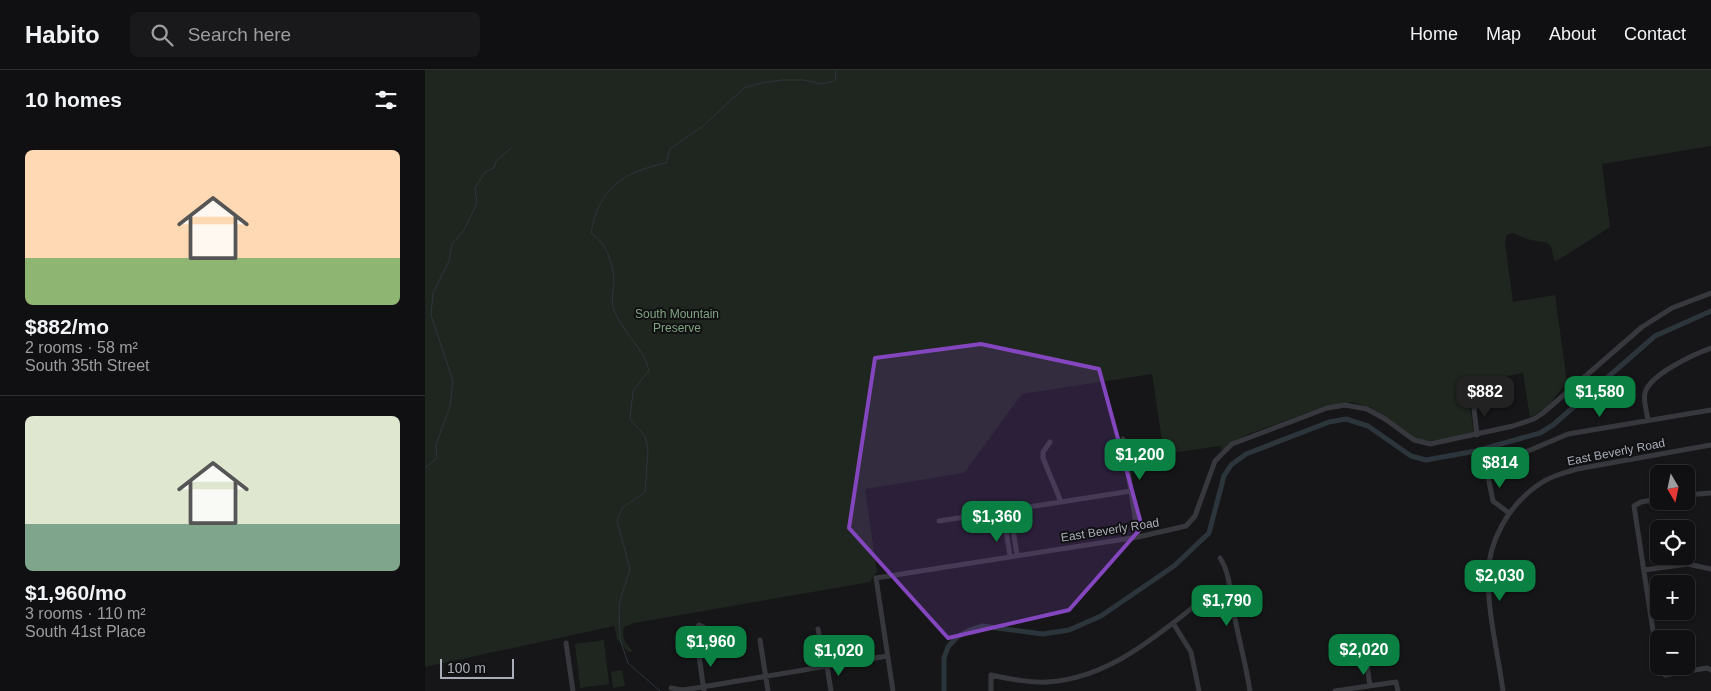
<!DOCTYPE html>
<html lang="en">
<head>
<meta charset="utf-8">
<style>
	:root { --surface:#101012; --page:#19191b; --text:#f1f3f6; --muted:#9c9d9f; --line:#303032; --accent:#0b8043 }
	body { margin:0; font-family:Arial,sans-serif; background:var(--page); color:var(--text); height:100vh; display:flex; flex-direction:column; font-size:19px; white-space:nowrap }
	* { box-sizing:border-box; margin:0 }
	p { font-size:16px; color:var(--muted) }
	.icon { flex:none; width:28px; height:28px; fill:none; stroke:currentColor; stroke-width:2; stroke-linecap:round; stroke-linejoin:round }
	.map { position:relative; flex:1; overflow:hidden }
	.sheet { display:flex; flex-direction:column; background:var(--surface); width:425px }
	.sheet>* { flex:none }
	.needle { width:32px; rotate:171deg }
	.controls { position:absolute; left:1225px; top:395px; display:grid; gap:10px }
	.controls a { display:grid; place-items:center; width:45px; height:45px; border-radius:8px; background:var(--surface); box-shadow:0 1px 4px #0004,0 0 0 1px var(--line); font-size:25px }
	.scale { position:absolute; left:15px; bottom:12px; width:74px; box-sizing:border-box; padding-left:5px; border:2px solid #a8adb8; border-top:0; font-size:14px; line-height:18px; white-space:nowrap; color:#a8adb8; -webkit-text-stroke:4px #111113; paint-order:stroke }
	.price { position:absolute; translate:-50% -42px; padding:0 11px; border-radius:10px; background:var(--accent); color:#fff; font-size:16px; line-height:32px; filter:drop-shadow(0 1px 2px #0008) }
	.price::after { content:''; position:absolute; left:50%; top:30px; width:15px; height:11px; margin-left:-8px; background:inherit; clip-path:polygon(0 0,100% 0,50% 100%) }
	.price.on { background:#222; color:#fff }
	ul { padding:0; list-style:none }
	li { display:grid; align-content:center; gap:10px; height:265px; padding:0 25px }
	li+li { border-top:1px solid var(--line) }
	li span { display:grid; place-items:center; height:155px; border-radius:8px; color:#555 }
	li>.icon { margin-inline-start:auto }
	span .icon { width:90px; height:90px; fill:#fffc; stroke-width:1 }
	li b { font-size:21px }
	h2 { display:flex; justify-content:space-between; align-items:center; height:60px; padding:0 25px; font-size:21px }
	header { display:flex; align-items:center; gap:30px; box-sizing:border-box; height:70px; padding:0 25px; background:var(--surface); border-bottom:1px solid var(--line) }
	header strong { font-size:24px }
	nav { display:flex; gap:28px; margin-inline-start:auto; font-size:18px }
	.search { width:350px; height:45px; background:var(--page); display:flex; align-items:center; gap:12px; box-sizing:border-box; padding:0 18px; border-radius:8px; color:var(--muted); font-size:19px }
	main { display:flex; flex:1; min-height:0 }
	.map>svg:first-child { display:block }
</style>
</head>
<body>
<header>
<strong>Habito</strong>
<div class="search"><svg class="icon" aria-label="search" viewBox="0 0 24 24"><circle cx="10" cy="10" r="6"/><path d="M15 15l6 6"/></svg>Search here</div>
<nav><a>Home</a><a>Map</a><a>About</a><a>Contact</a></nav>
</header>
<main>
<section class="sheet">
<h2>10 homes<svg class="icon" aria-label="filters" viewBox="0 0 24 24"><path d="M4 7h16M4 17h16"/><circle cx="9" cy="7" r="2"/><circle cx="15" cy="17" r="2"/></svg></h2>
<ul>
<li><span style="background:linear-gradient(#ffd9b3 70%,#8fb573 0)"><svg class="icon" aria-label="home" viewBox="0 0 24 24"><path d="M3 11l9-7 9 7M6 9v11h12V9"/></svg></span><div><b>$882/mo</b><p>2 rooms · 58 m²</p><p>South 35th Street</p></div></li>
<li><span style="background:linear-gradient(#dfe7d0 70%,#7fa58c 0)"><svg class="icon" aria-label="home" viewBox="0 0 24 24"><path d="M3 11l9-7 9 7M6 9v11h12V9"/></svg></span><div><b>$1,960/mo</b><p>3 rooms · 110 m²</p><p>South 41st Place</p></div></li>
</ul>
</section>
<div class="map">
<svg width="1286" height="621" viewBox="0 0 1286 621">
	<rect width="100%" height="100%" fill="#161618"/>
	<path fill="#1e261f" d="M0,0H1286V76L1177,94L1185,157L1135,189L1129,191C1126,169 1124,174 1106,170C1099,169 1093,164 1087,163L1082,165L1080,172L1088,232L1130,225L1142,312L1122,337L1105,348L1098,303L1065,309L1044,329L1049,364L999,372L990,368L945,337L926,332L901,336L821,365L797,380L795,376L739,384L727,304L597,324L539,403L440,419L452,502L445,512L209,553L199,557C197,568 199,572 207,580L206,582H203L192,569L189,556L0,597Z
		M179,570L184,614L155,618L150,574Z
		M197,600L200,616L188,618L186,602Z"/>
	<g fill="none" stroke-linecap="round" stroke-linejoin="round">
		<path stroke="#2c353c" stroke-width="1" d="M0,398L12,388L11,375L25,336L28,311L6,245L8,223L24,191L27,174L39,160L52,133L50,118L60,102L69,98L71,91L86,78
			M235,621L203,593L195,569L194,534L205,499L192,451L197,438L220,422L223,380L220,366L205,349L208,321L224,300C218,277 195,260 188,237C186,229 189,218 189,210C188,192 181,173 166,163C174,118 198,102 241,93L245,79L278,56L319,18L336,13L357,10H379L396,14L410,11L411,0"/>
		<path stroke="#2c353c" stroke-width="5" d="M519,621V588L523,577L532,567L545,560L557,556L618,564L644,560L676,546L749,496L784,463L799,406L806,395L821,384L904,352L921,349L943,356L986,386L1001,390L1051,381L1115,363L1128,355L1230,266L1286,241"/>
		<path stroke="#37383d" stroke-width="5" d="M1223,350C1222,343 1218,331 1220,323C1224,305 1269,284 1286,278
			M1052,365L1049,339L1055,331L1063,328
			M698,369L713,467
			M625,372L618,382V388L636,432
			M1261,425L1286,423
			M1234,429L1216,432L1209,436L1234,600L1240,605L1282,598L1286,600
			M585,440L592,485
			M578,441L585,486
			M1084,443L1068,431L1061,397L1077,387L1103,381L1143,364L1286,340
			M514,451L706,421
			M795,488C806,505 805,525 809,544C814,570 821,595 825,621
			M1219,500L1263,494L1286,499
			M748,553L766,582L774,621
			M393,559L400,596
			M335,570L343,621
			M141,573L148,621
			M273,579L279,569L280,558L274,555L268,563L273,579L279,621
			M941,588L945,616
			M402,596L406,621
			M246,618L257,620L271,618L462,586
			M468,621L451,508L713,467L761,456L770,446L790,391L807,374L902,338L920,335L942,339L960,349L989,370L1005,374L1088,356L1109,349L1118,343L1217,257L1247,238L1286,223
			M566,621V605C585,609 604,613 623,612C684,608 730,567 776,531L789,524L805,520
			M910,621L971,612L973,621
			M1078,621C1073,584 1063,544 1063,507C1063,471 1084,435 1113,415C1124,407 1138,403 1152,399L1286,375"/>
	</g>
	<path fill="#8446be" fill-opacity="0.2" stroke="#8446be" stroke-width="4" stroke-linejoin="round" d="M556,274L674,299L717,457L644,540L523,568L424,458L450,288Z"/>
	<g text-anchor="middle" stroke-width="4" stroke-linejoin="round" paint-order="stroke">
		<g font-size="12" fill="#7fa381" stroke="#111113">
			<text x="252" y="248">South Mountain<tspan x="252" dy="14">Preserve</tspan></text>
		</g>
		<g font-size="12" fill="#a8adb8" stroke="#111113">
			<text transform="translate(1191 382) rotate(-11)" y="4">East Beverly Road</text>
			<text transform="translate(685 460) rotate(-9)" y="4">East Beverly Road</text>
		</g>
	</g>
</svg>
<div class="controls">
<a><svg class="needle" viewBox="-14 -14 28 28"><path d="M0-13l5 13h-10z" fill="#e53935"/><path d="M0 13l5-13h-10z" fill="#9c9d9f"/></svg></a>
<a><svg class="icon" aria-label="locate" viewBox="0 0 24 24"><circle cx="12" cy="12" r="6"/><path d="M12 2v4M12 18v4M2 12h4M18 12h4"/></svg></a>
<a>+</a>
<a>−</a>
</div>
<div class="scale">100 m</div>
<b class="price on" style="left:1060px;top:348px">$882</b>
<b class="price" style="left:1175px;top:348px">$1,580</b>
<b class="price" style="left:715px;top:411px">$1,200</b>
<b class="price" style="left:1075px;top:419px">$814</b>
<b class="price" style="left:572px;top:473px">$1,360</b>
<b class="price" style="left:1075px;top:532px">$2,030</b>
<b class="price" style="left:802px;top:557px">$1,790</b>
<b class="price" style="left:286px;top:598px">$1,960</b>
<b class="price" style="left:939px;top:606px">$2,020</b>
<b class="price" style="left:414px;top:607px">$1,020</b>
</div>
</main>
</body>
</html>
